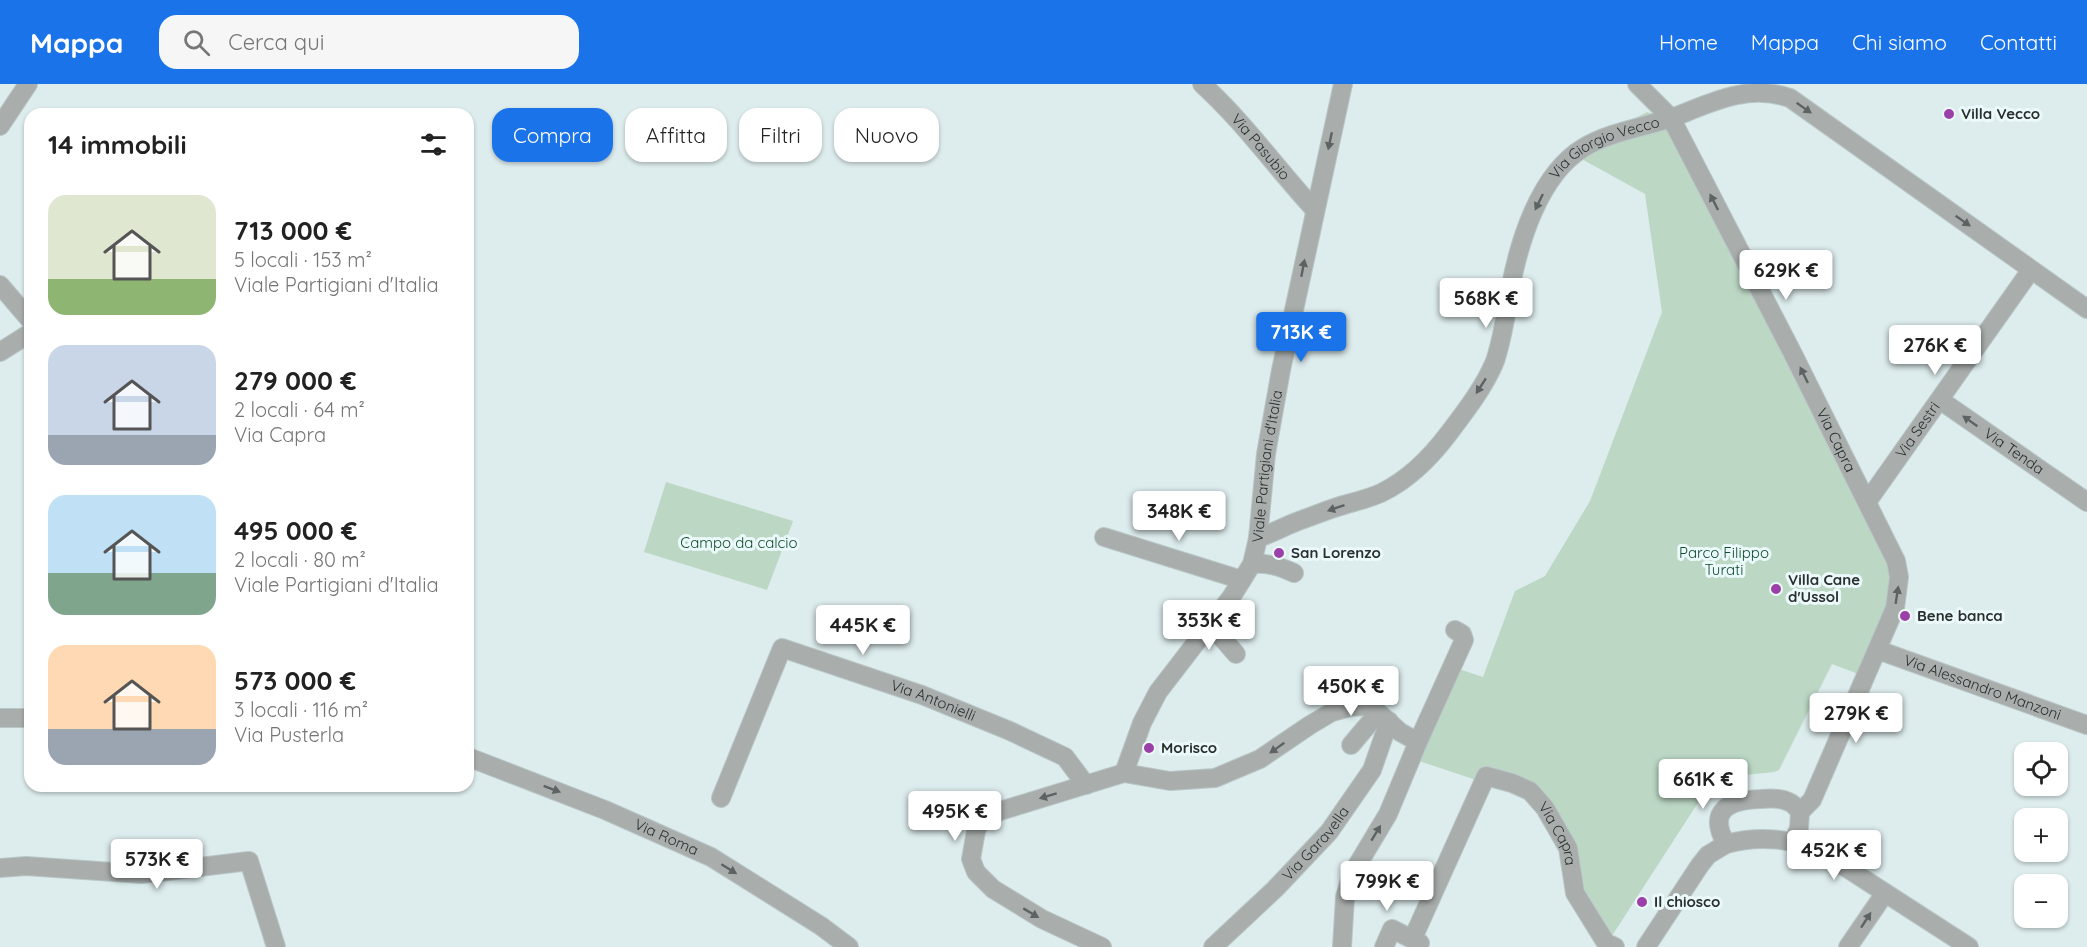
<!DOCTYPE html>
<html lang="it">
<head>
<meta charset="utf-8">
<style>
	:root { --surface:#fff; --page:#f6f6f6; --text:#222; --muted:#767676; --accent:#1a73e8 }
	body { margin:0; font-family:Quicksand,sans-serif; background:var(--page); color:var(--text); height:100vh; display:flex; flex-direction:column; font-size:22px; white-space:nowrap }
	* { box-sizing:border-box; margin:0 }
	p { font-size:20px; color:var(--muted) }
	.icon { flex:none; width:33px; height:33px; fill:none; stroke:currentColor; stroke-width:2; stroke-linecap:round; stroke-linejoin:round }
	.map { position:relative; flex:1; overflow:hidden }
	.details { position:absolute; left:24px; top:24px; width:450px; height:684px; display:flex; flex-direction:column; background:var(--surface); border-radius:18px; box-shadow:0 2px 4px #0004 }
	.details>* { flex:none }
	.banner { position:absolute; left:492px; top:24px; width:570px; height:54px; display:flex; gap:12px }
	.controls { position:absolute; left:2014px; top:658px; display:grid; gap:12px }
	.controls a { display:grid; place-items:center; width:54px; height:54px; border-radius:12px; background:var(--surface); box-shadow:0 2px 4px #0004; font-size:30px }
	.price { position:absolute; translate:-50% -51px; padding:0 14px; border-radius:6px; background:#fff; color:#222; font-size:20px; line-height:39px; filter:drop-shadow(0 2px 3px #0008) }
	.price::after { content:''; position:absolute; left:50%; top:36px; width:18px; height:14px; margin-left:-9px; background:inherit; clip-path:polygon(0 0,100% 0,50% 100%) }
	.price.active { background:var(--accent); color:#fff }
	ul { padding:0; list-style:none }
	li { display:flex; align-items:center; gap:18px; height:150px; padding:0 24px }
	li span { display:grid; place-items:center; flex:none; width:168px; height:120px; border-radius:18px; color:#555 }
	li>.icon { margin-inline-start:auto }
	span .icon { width:72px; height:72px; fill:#fffc; stroke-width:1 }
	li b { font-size:26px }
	h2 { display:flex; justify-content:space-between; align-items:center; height:72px; padding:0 24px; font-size:26px }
	.pill { padding:0 21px; border-radius:18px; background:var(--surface); box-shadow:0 2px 4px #0004; font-size:21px; line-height:54px }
	.pill.active { background:var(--accent); color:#fff }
	header { display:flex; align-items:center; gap:36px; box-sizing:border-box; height:84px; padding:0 30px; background:var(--accent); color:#fff }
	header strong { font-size:28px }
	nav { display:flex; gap:33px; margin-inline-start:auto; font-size:21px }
	.search { width:420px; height:54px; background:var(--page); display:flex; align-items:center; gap:15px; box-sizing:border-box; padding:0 21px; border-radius:18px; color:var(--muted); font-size:22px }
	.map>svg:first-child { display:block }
</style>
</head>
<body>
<header>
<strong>Mappa</strong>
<div class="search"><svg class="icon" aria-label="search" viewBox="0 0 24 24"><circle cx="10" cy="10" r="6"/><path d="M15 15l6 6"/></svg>Cerca qui</div>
<nav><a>Home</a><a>Mappa</a><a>Chi siamo</a><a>Contatti</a></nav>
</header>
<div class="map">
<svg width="2087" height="863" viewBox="0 0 2087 863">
	<rect width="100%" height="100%" fill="#ddeced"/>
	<path fill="#bcd8c5" d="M1647,28L1669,35L1885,462L1895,503L1861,591L1832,580L1779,686L1774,688L1725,693L1712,697L1608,858L1576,809L1570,763L1531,705L1482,698L1413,675L1456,584L1483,593L1515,507L1545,492L1590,417L1662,228L1645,110L1569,68Z
		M666,398L793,437L767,506L644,468Z"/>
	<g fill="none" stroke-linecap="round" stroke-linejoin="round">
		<defs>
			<g id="minor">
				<path id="s1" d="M1202,0C1244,38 1277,85 1315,126"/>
				<path id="s2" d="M1637,0L1671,34L1792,268L1896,477L1899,493L1895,524L1812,716L1800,728"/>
				<path d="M0,42L28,0"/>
				<path d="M0,201L30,236"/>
				<path d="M0,268L30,249"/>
				<path id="s3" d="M1940,316L2087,418"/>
				<path id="s4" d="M1867,418L2031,186"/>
				<path d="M1104,453L1242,496"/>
				<path id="s5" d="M1258,454C1274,449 1288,440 1304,435C1318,430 1332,424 1347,420C1358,417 1370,414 1381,409C1408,396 1431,373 1449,349C1465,328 1485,302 1495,277C1503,253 1506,230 1510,206C1519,158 1539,91 1583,64C1611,47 1647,43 1677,32C1714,17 1750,0 1790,14L2087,225"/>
				<path d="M1252,480C1268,479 1279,482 1294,489"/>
				<path d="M1210,540L1236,570"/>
				<path id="s6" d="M1878,566L2087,641"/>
				<path d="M0,634H30"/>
				<path d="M1351,661L1378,629"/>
				<path id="s7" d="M468,673L605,726L711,773L821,842L849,863"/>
				<path id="s8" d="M1124,689L1142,639L1158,608L1232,512L1252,480L1258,454L1266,370L1281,286L1343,0"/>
				<path id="s9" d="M721,714L782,564L922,611L1010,647L1065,673L1086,701"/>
				<path d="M1793,758L1799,744L1800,728C1797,724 1794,720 1789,718C1781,714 1770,714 1761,715C1729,716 1707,726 1726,760C1759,751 1795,754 1825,770L1969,863"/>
				<path d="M0,784L26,782L142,790L249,777L276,863"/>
				<path id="s10" d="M1413,854L1486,692L1512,699L1530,707L1545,724L1568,764L1575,809L1606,859L1615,863"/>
				<path d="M1102,863L1042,835L993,805L976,788L971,775L976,747L980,737L1000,727L1124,689L1170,697L1215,694L1260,675L1310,641L1332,628L1350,623L1366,622L1372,623L1400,648L1418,658"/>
				<path id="s11" d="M1213,863L1275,805L1329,748L1372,686L1389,637"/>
				<path d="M1342,863L1345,813L1352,790L1388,730L1418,658L1464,556L1462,550L1455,546"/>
				<path d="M1384,863L1392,845L1420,859"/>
				<path d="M1646,863L1700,781L1708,771L1726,760"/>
				<path d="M1848,863L1885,809"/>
			</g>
		</defs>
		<use href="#minor" stroke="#b9c6c7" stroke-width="20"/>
		<use href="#minor" stroke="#a9aead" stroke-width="18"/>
	</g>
	<defs><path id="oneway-solid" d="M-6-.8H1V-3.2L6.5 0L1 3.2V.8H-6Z" transform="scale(1.5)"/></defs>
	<g fill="#5d6262">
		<use href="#oneway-solid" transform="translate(1804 24) rotate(35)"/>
		<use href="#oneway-solid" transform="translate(1330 57) rotate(102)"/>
		<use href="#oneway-solid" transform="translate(1539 118) rotate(116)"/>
		<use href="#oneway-solid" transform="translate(1714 118) rotate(-117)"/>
		<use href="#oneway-solid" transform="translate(1963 137) rotate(35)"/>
		<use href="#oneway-solid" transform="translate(1303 184) rotate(-79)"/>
		<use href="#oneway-solid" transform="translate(1804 291) rotate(-116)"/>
		<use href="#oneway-solid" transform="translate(1481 302) rotate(123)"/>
		<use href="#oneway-solid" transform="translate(1970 337) rotate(-145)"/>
		<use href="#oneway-solid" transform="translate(1336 424) rotate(161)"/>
		<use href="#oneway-solid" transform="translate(1897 511) rotate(-81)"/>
		<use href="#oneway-solid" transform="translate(1277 664) rotate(145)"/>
		<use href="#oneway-solid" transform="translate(552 705) rotate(21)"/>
		<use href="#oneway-solid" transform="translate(1048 712) rotate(163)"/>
		<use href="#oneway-solid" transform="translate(1376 749) rotate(-59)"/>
		<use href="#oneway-solid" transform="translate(729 785) rotate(32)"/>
		<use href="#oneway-solid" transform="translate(1031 829) rotate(31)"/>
		<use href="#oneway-solid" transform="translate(1866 836) rotate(-57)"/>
	</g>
	<g fill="#9c40a9" stroke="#ebf9fa" stroke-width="2">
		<circle cx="1949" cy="30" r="6"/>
		<circle cx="1279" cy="469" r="6"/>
		<circle cx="1776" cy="505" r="6"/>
		<circle cx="1905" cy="532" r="6"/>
		<circle cx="1149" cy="664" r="6"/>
		<circle cx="1642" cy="818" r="6"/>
	</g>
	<g text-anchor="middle" stroke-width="6" stroke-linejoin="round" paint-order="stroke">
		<g font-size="15" font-weight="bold" fill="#2a2f30" stroke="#ebf9fa" text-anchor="start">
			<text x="1961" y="35">Villa Vecco</text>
			<text x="1291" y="474">San Lorenzo</text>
			<text x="1788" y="501">Villa Cane<tspan x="1788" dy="17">d'Ussol</tspan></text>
			<text x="1917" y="537">Bene banca</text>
			<text x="1161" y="669">Morisco</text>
			<text x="1654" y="823">Il chiosco</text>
		</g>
		<g font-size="15" fill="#2a2f30" stroke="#ebf9fa">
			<text dy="5" stroke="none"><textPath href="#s1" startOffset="86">Via Pasubio</textPath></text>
			<text dy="5" stroke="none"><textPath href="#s5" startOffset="564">Via Giorgio Vecco</textPath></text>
			<text dy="5" stroke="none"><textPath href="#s4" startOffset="88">Via Sestri</textPath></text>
			<text dy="5" stroke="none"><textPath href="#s2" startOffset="410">Via Capra</textPath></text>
			<text dy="5" stroke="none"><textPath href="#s3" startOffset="90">Via Tenda</textPath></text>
			<text dy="5" stroke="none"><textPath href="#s8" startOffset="346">Viale Partigiani d'Italia</textPath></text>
			<text dy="5" stroke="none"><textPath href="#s6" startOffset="111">Via Alessandro Manzoni</textPath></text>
			<text dy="5" stroke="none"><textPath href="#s9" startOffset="322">Via Antonielli</textPath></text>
			<text dy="5" stroke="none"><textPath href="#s10" startOffset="276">Via Capra</textPath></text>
			<text dy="5" stroke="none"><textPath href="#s7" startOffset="214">Via Roma</textPath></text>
			<text dy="5" stroke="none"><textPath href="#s11" startOffset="146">Via Garavella</textPath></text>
		</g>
		<g font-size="15" fill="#0f4c2d" stroke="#ebf9fa">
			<text x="739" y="464">Campo da calcio</text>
			<text x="1724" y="474">Parco Filippo<tspan x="1724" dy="17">Turati</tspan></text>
		</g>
	</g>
</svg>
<div class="controls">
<a><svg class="icon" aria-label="locate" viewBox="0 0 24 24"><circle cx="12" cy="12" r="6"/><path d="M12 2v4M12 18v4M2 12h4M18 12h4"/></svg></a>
<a>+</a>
<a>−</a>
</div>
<b class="price" style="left:1786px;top:217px">629K €</b>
<b class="price" style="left:1486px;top:245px">568K €</b>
<b class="price active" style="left:1301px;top:279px">713K €</b>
<b class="price" style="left:1935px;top:292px">276K €</b>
<b class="price" style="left:1179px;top:458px">348K €</b>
<b class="price" style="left:1209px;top:567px">353K €</b>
<b class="price" style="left:863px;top:572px">445K €</b>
<b class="price" style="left:1351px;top:633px">450K €</b>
<b class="price" style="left:1856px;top:660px">279K €</b>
<b class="price" style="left:1703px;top:726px">661K €</b>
<b class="price" style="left:955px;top:758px">495K €</b>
<b class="price" style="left:1834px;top:797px">452K €</b>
<b class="price" style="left:157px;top:806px">573K €</b>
<b class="price" style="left:1387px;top:828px">799K €</b>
<div class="banner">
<a class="pill active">Compra</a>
<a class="pill">Affitta</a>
<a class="pill">Filtri</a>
<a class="pill">Nuovo</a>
</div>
<section class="details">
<h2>14 immobili<svg class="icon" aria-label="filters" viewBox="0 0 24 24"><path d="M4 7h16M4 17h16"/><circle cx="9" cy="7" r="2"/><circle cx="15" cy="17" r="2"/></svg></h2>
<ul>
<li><span style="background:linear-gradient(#dfe7d0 70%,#8fb573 0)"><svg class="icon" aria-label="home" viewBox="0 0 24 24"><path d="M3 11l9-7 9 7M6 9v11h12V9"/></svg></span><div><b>713 000 €</b><p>5 locali · 153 m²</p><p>Viale Partigiani d'Italia</p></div></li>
<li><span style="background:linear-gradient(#c9d6e8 75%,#9aa5b1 0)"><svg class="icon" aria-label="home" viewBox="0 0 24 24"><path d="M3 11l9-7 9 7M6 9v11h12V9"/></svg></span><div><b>279 000 €</b><p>2 locali · 64 m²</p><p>Via Capra</p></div></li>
<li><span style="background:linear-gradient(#bfe0f5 65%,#7fa58c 0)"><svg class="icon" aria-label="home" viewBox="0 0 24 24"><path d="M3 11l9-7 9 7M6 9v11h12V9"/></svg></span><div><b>495 000 €</b><p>2 locali · 80 m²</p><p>Viale Partigiani d'Italia</p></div></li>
<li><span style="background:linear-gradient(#ffd9b3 70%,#9aa5b1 0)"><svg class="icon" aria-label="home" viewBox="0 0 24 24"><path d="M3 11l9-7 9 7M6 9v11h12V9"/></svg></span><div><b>573 000 €</b><p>3 locali · 116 m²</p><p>Via Pusterla</p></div></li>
</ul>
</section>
</div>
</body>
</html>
